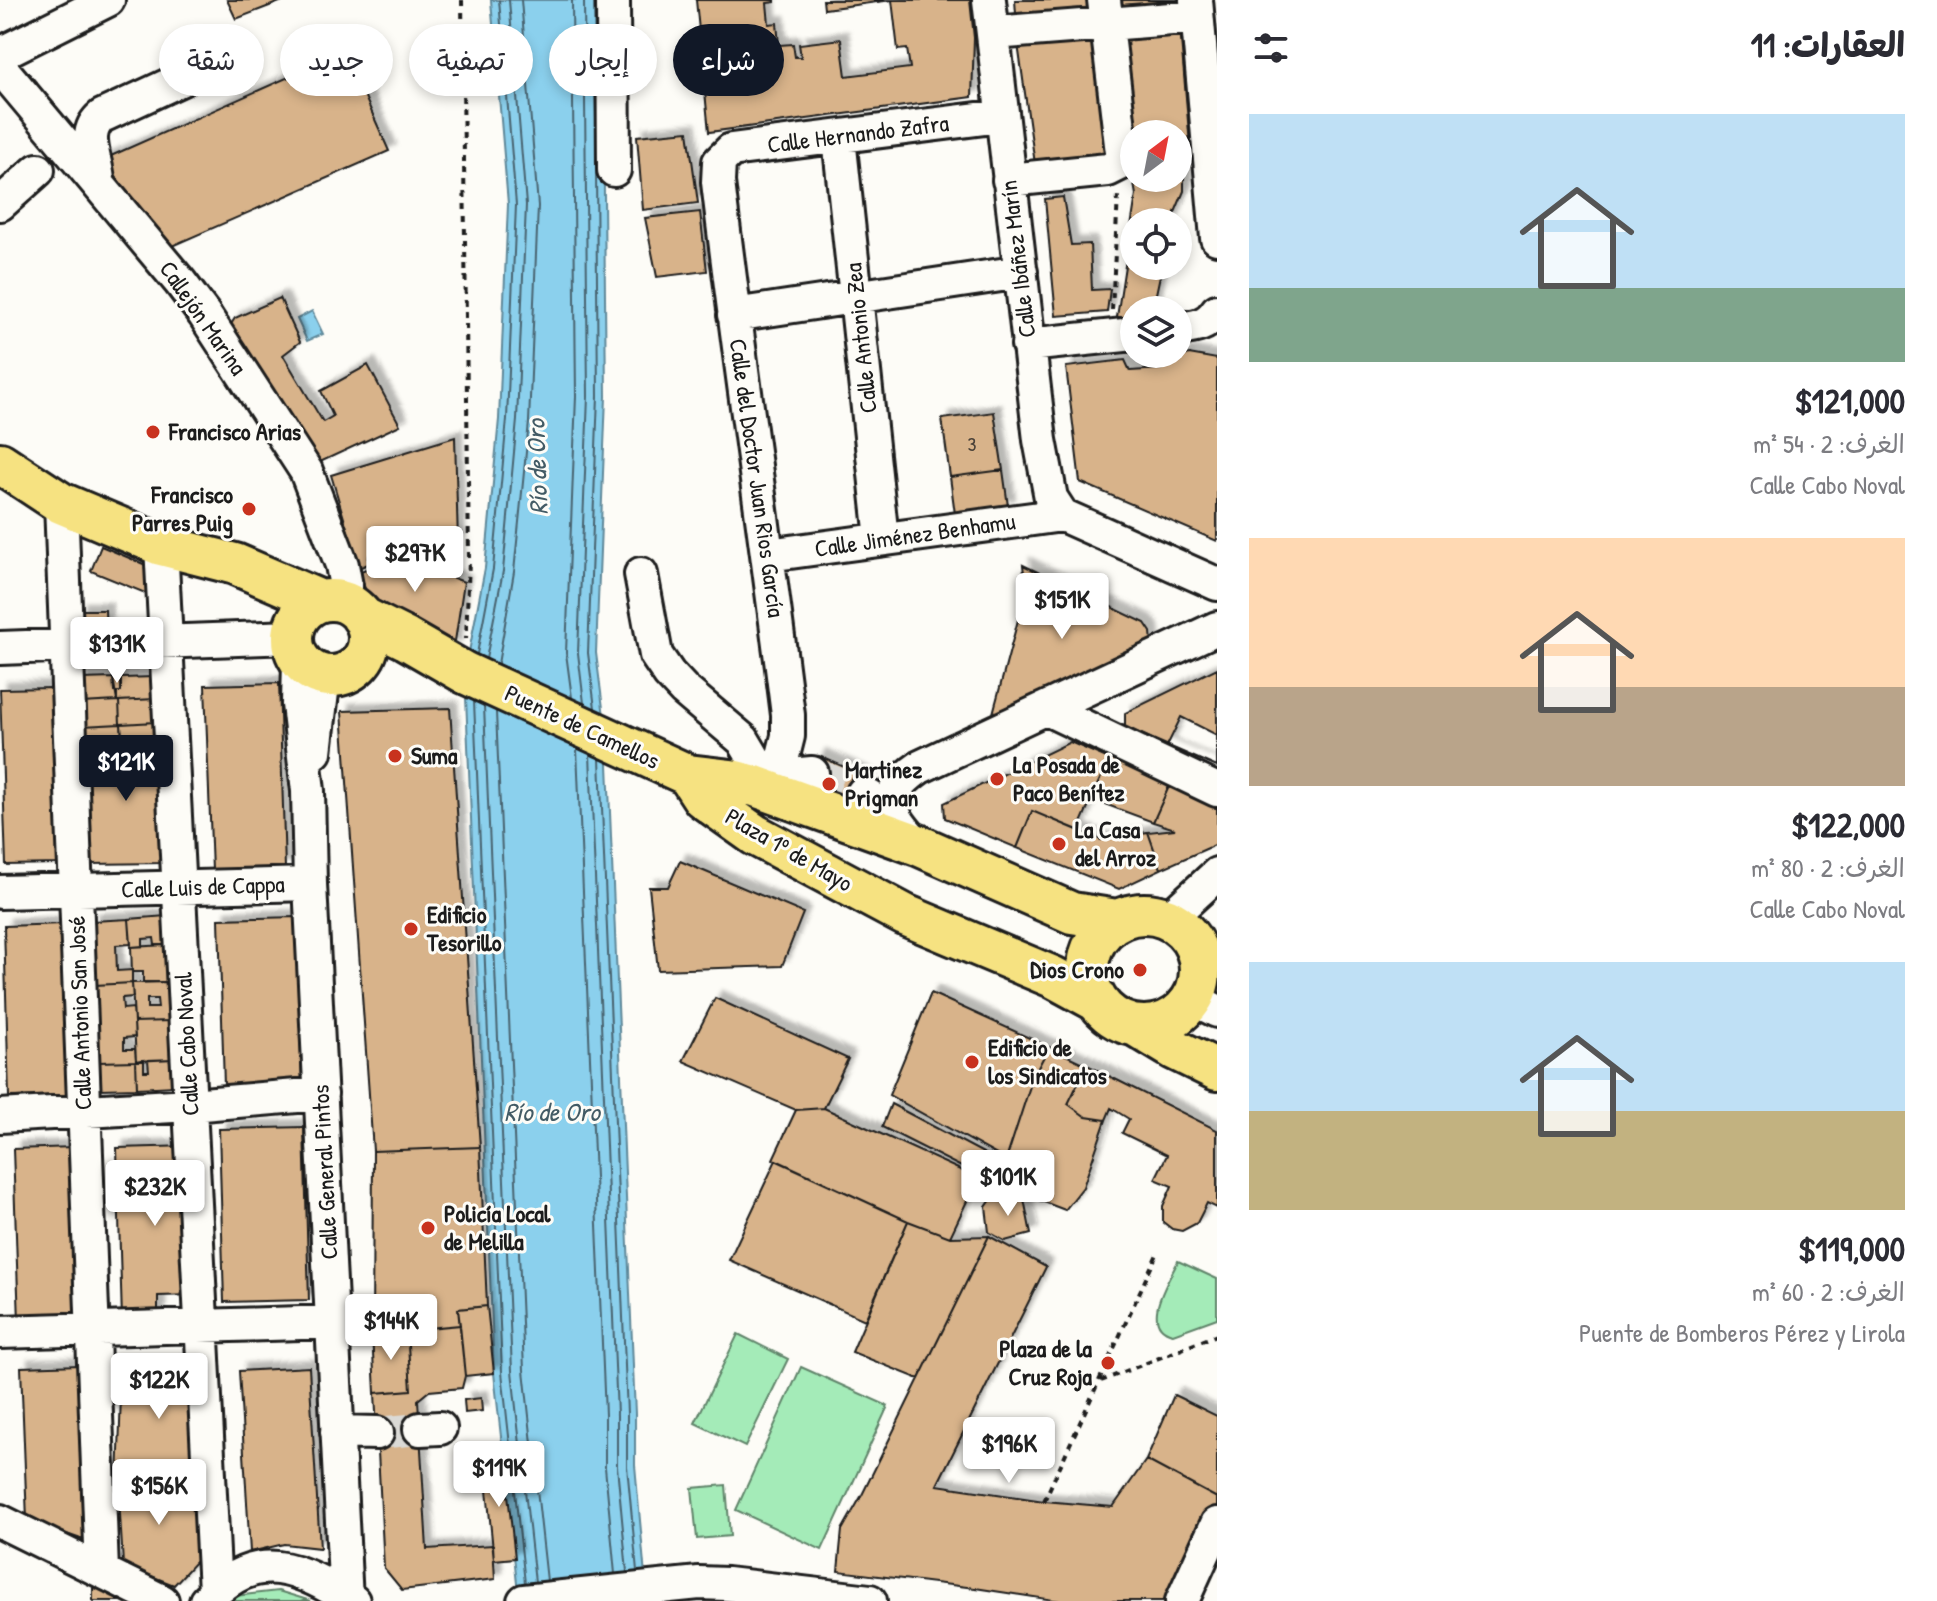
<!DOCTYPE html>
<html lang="ar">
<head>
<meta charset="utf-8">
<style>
	:root { --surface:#fff; --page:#f7f7f7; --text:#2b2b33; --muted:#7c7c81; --accent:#111827 }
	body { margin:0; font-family:"Patrick Hand","Playpen Sans Arabic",sans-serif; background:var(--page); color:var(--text); direction:rtl; height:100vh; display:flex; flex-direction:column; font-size:30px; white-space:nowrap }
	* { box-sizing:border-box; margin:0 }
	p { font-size:26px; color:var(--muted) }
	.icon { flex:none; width:44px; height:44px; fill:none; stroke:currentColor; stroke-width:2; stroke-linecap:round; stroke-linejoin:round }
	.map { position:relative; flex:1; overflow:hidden; direction:ltr }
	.drawer { display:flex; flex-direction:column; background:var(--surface); width:720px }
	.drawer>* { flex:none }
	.banner { position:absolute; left:24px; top:24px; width:760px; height:72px; direction:rtl; display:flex; gap:16px }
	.needle { width:52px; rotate:32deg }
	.fabs { position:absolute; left:1120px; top:120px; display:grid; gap:16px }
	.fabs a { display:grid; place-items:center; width:72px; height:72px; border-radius:50%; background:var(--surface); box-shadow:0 4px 12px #0003; font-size:40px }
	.price { position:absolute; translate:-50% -68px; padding:0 18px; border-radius:8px; background:#fff; color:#222; font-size:26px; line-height:52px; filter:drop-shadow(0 2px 4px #0008) }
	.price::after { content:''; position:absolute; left:50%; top:48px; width:24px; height:18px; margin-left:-12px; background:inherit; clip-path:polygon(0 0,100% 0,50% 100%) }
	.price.on { background:var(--accent); color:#fff }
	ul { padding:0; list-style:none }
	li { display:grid; align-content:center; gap:16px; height:424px; padding:0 32px }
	li span { display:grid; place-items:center; height:248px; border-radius:0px; color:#555 }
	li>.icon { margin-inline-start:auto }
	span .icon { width:144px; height:144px; fill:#fffc; stroke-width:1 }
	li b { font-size:34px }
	h2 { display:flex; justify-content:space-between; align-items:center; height:96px; padding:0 32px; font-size:34px }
	.pill { padding:0 28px; border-radius:36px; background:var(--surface); box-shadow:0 4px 12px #0003; font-size:28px; line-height:72px }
	.pill.on { background:var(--accent); color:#fff }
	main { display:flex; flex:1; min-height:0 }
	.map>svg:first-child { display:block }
</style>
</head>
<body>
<main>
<section class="drawer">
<h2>العقارات: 11<svg class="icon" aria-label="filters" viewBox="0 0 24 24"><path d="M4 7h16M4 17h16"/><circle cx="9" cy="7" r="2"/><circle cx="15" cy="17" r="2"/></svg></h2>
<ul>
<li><span style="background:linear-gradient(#bfe0f5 70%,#7fa58c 0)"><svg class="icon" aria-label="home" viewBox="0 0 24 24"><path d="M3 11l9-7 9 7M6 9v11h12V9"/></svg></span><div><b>$121,000</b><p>الغرف: 2 · 54 m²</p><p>Calle Cabo Noval</p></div></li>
<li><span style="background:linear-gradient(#ffd9b3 60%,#b9a48a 0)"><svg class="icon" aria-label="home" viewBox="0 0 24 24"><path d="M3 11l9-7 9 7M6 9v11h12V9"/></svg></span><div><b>$122,000</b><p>الغرف: 2 · 80 m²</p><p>Calle Cabo Noval</p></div></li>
<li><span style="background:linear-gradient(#bfe0f5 60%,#c2b280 0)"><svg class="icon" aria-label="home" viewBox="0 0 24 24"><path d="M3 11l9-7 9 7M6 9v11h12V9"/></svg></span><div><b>$119,000</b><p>الغرف: 2 · 60 m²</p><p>Puente de Bomberos Pérez y Lirola</p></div></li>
</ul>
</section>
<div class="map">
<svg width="1217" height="1601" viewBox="0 0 1217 1601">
	<defs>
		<filter id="shadow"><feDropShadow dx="7" dy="-7" stdDeviation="2" flood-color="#0004"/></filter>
	</defs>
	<rect width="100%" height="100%" fill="#fdfcf7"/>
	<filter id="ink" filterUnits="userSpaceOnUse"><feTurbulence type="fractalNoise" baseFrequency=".0125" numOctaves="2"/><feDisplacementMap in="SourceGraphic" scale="16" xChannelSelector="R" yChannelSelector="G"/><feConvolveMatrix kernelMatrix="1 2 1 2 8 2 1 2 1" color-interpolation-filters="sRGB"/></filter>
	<g filter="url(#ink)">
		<path fill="#a4ebb8" stroke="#60846a" stroke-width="2" d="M1178,1261L1217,1279V1318L1173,1334C1138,1326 1169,1281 1178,1261Z
			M738,1334L788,1359L745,1447L695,1423Z
			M801,1367L888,1406L822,1550L736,1510Z
			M726,1485L730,1536L697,1539L692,1488Z
			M278,1591L311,1601H226L235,1596Z"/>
		<path fill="#8bd0ed" stroke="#5f8899" stroke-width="2" d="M491,0H602L606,396L596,653L607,740L635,1414V1465L647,1598L519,1601L494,1373L465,673L485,568L499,419L508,204Z
			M312,311L323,334L307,341L297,319Z"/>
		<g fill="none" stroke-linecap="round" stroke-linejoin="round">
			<path stroke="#486470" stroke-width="2" d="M584,0L588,396L578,653L584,703
				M594,0L596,119
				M477,654L493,569L507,419L516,205L499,0
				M486,659L503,571L517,420L526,205L509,0
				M498,664L514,572L529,422L538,206L521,0
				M572,698L566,653L576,396L572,0
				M474,701L502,1372L525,1583
				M484,706L512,1371L535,1582
				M595,708L588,653L598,396L596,171
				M496,712L524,1370L547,1581
				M577,749L605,1415V1467L615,1574
				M590,754L617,1415V1466L627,1572
				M600,759L627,1414V1466L637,1571"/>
		</g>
		<path fill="#d8b38a" stroke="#1c1c1c" stroke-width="2" fill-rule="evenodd" filter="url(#shadow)" d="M227,0H285L236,19Z
			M696,0H775V2L767,3L769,24L777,23L779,45L793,44L795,57H801L799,44L841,39L846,76L910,68L907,49L898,50L892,0L824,9L823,0H970L974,38L972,97L709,132Z
			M1015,0H1090L1091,9L1016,14Z
			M1115,0H1177L1116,8Z
			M1180,27L1190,145L1178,146V134H1134L1120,33Z
			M1097,34L1111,162L1036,171L1018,44Z
			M345,52L389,151L165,249L104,159Z
			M688,131L698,203L643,210L637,136Z
			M1178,150H1184V191L1171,222H1134V266H1162L1153,308L1134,310V317H1117L1136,195L1129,155L1134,154V178H1178Z
			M1063,197L1071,245L1090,244L1092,290L1110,289L1107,312L1056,316L1045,199Z
			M700,212L707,271L657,277L645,218Z
			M280,298L300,342L283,355L323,422L333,416L321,391L368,365L400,425L318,463L228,329L235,318Z
			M1189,354L1217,359V541L1080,482L1066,367L1125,360L1130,371L1162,369L1166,363Z
			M994,412L1003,470L950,477L942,419Z
			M455,437L458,542L410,551L405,543L369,555L368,564L359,568L331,475Z
			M1003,470L1008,506L955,514L950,477Z
			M101,546L160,571L150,595L91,571Z
			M405,548L410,555L417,554L422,566L464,582L454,648L371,605L359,572L368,568L369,560Z
			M1023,565L1145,623L1151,632L1152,643L991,721L1026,590Z
			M79,610H105L106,636L79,637Z
			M1217,668V767L1125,727V713Z
			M154,677L155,699L117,701V692H121V678Z
			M113,678L117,701L81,703L80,679Z
			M113,678H121V692H114Z
			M279,683L285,868L212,871L205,685Z
			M52,688L58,864L6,865L0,689Z
			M155,699L156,722L120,724L119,701Z
			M119,701L120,724L82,726L81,703Z
			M450,708L480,1147L373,1151L342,711Z
			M1181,717L1217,735V767L1167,746Z
			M156,722L163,863L89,864L84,769L120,767L119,747H123L121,724Z
			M121,724L122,745L83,746L82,726Z
			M1070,742L1109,759L1078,830L1032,811L1017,848L945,818L944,803Z
			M109,745V755H119L120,767L84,769L83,746Z
			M819,756L870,778L858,805L807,783Z
			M1109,759L1171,782L1153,822L1091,799Z
			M1171,782L1217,803V844L1161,869L1148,832L1175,829L1153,822Z
			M1032,811L1101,840L1148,832L1161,869L1119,889L1017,848Z
			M680,861L803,913L782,966L658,970L649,887H668Z
			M166,916L167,945H155L154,938L143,939V946L131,947L129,919Z
			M296,917L302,1084L224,1086L219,919Z
			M129,919L131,944L116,945L117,971L132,970V983L95,985L92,921Z
			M63,924L67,1096L9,1097L4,926Z
			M167,945L169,982H143V972H132L131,947Z
			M169,982L171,1021L134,1022L132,983ZM147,999H157L158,1008H147Z
			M132,983L133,997L122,998L123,1009L133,1008L135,1037L124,1038V1049H135L136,1061L98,1062L95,985Z
			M931,993L1049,1047L1033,1077L1006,1160L889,1095Z
			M715,998L848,1059L824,1108L796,1110L683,1061Z
			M171,1021L173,1059L136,1061L134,1022Z
			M1049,1047L1087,1065L1068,1104L1086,1117L1106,1120L1083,1187L1065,1210L1023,1194L1021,1173L1006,1160L1033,1077Z
			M173,1059L175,1086L137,1088L136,1061L144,1060V1071H149L148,1060Z
			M136,1061L137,1088L100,1089L98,1062Z
			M1087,1065L1217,1130V1208L1207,1203L1197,1223L1182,1231L1172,1229L1163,1222V1206L1172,1186L1155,1179L1167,1155L1122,1133L1129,1119L1111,1108L1106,1120L1086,1117L1068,1104Z
			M891,1104L1021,1173L1007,1190L882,1127Z
			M824,1108L978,1178L950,1237L908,1221L773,1159L796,1110Z
			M304,1127L309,1300L224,1302L219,1129Z
			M190,1146L195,1295L158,1296V1319L122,1320L117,1148Z
			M74,1147L81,1320L19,1322L13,1149Z
			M480,1147L487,1306L458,1309L460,1325L372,1333L373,1151Z
			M776,1160L908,1221L865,1320L729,1260Z
			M1021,1173L1023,1194L1007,1190Z
			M1023,1194L1031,1234L1005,1241L989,1232L986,1207L991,1200Z
			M908,1221L950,1237L989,1236L919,1379L852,1352Z
			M989,1236L1046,1267L937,1485L1044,1501L1113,1507L1146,1460L1217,1498V1515L1165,1601H1060L975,1588L838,1571L842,1530L862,1495Z
			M487,1306L494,1373L465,1376L458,1309Z
			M460,1325L465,1376L462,1388L429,1391L418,1400L427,1549L493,1545L495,1579L402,1590L384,1568L375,1393L411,1390L407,1330Z
			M407,1330L411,1390L375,1393L372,1333Z
			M201,1363L193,1477L118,1480L122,1367Z
			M80,1365L95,1544L27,1520L21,1367Z
			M309,1367L320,1548L284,1544L250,1552L239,1371Z
			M1174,1395L1217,1416V1498L1146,1460Z
			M481,1398L482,1411L465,1413L464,1400Z
			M504,1458L515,1558L494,1560L484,1460Z
			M193,1477L197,1560L174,1585L123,1565L118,1480L149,1479V1490H161L160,1479Z
			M93,1581L146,1601H93Z"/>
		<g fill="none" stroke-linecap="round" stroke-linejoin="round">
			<path stroke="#dbdad6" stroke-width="32" stroke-dasharray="32 16" stroke-linecap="butt" d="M812,773L863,793
				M377,1433L420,1429"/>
			<defs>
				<path id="minor" d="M613,0L614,170
					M989,0L1040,440L1051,498L1062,515
					M1196,0L1217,238
					M993,33L1197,17
					M0,54L108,0
					M0,67L180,282L204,314L306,471L342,565L346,586L344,602
					M839,138L882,539
					M98,180C96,157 81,133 102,116L182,79
					M1009,180L1108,170L1120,164L1122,153L1104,0
					M0,204L38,170
					M734,315L1021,272
					M1178,329C1195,327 1207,326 1217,311
					M1028,345L1134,334
					M61,503L102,1571
					M1062,515L1217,584
					M161,545L215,1591
					M768,555L1062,515
					M641,574L656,655L669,674L684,690L743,740L774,792
					M0,648L292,637
					M299,660L298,704L308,791L310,884L346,1601
					M1047,709L1217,790
					M315,752L324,675
					M780,776L812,773
					M774,792L788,736V715C766,537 739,360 718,182L719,162L731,150L1001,116
					M863,793L893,811
					M918,845C886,812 880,795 920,767L1217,628
					M0,892L310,884
					M1168,919L1217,874
					M1193,999L1217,1011
					M0,1116L190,1105L321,1094
					M0,1332L333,1322
					M420,1429L440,1428
					M337,1432L377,1433
					M0,1521L162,1601
					M206,1601C256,1546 299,1568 353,1601
					M524,1601L699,1583L727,1584L870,1601
					M1182,1601L1217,1524"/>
				<path id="major" d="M0,463L61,503L161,545L235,564L321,601
					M293 638a38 38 0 1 1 76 0a38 38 0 1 1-76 0Z
					M362,617L406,639L465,673L688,775L731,780L755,786L918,845L1072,913L1117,920
					M688,775L703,798L755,835L905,915L1053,977L1097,1001
					M1088 970a56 56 0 1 1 112 0a56 56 0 1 1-112 0Z
					M1136,1026L1174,1049L1217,1070"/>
			</defs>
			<use href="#minor" stroke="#1c1c1c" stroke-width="38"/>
			<use href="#major" stroke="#1c1c1c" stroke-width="46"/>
			<path stroke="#1c1c1c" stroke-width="4" stroke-dasharray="6 6" stroke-linecap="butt" d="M462,0L469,559L466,639
				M1112,310L1118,195
				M1101,1381L1217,1335
				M1044,1501L1158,1252"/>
			<use href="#minor" stroke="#fdfcf7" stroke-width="32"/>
			<use href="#major" stroke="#f6e281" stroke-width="40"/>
		</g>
	</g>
	<g fill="#c8321e" stroke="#fdfcf7" stroke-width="3">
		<circle cx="153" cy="432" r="8"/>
		<circle cx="249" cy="509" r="8"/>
		<circle cx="395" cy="756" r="8"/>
		<circle cx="997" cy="779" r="8"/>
		<circle cx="829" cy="784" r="8"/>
		<circle cx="1059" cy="844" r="8"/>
		<circle cx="411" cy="929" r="8"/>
		<circle cx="1140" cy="970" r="8"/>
		<circle cx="972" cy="1062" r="8"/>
		<circle cx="428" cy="1228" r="8"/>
		<circle cx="1108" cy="1363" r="8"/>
	</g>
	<g text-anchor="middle" stroke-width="6" stroke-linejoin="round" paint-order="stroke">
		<g font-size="20" fill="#4b4238">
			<text x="972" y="451">3</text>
		</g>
		<g font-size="24" fill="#1c1c1c" stroke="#fdfcf7">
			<text transform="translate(858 134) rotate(-7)" y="8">Calle Hernando Zafra</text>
			<text transform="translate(1018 259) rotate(-97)" y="8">Calle Ibáñez Marín</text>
			<text transform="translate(203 318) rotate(55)" y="8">Callejón Marina</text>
			<text transform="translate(861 338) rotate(-96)" y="8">Calle Antonio Zea</text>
			<text transform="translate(757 478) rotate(82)" y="8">Calle del Doctor Juan Rios García</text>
			<text transform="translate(915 535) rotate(-8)" y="8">Calle Jiménez Benhamu</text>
			<text transform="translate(582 727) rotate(25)" y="8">Puente de Camellos</text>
			<text transform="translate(789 850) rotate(30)" y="8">Plaza 1º de Mayo</text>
			<text transform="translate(203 887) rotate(-2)" y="8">Calle Luis de Cappa</text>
			<text transform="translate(80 1013) rotate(-92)" y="8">Calle Antonio San José</text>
			<text transform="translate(187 1044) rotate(-93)" y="8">Calle Cabo Noval</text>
			<text transform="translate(325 1172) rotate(-93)" y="8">Calle General Pintos</text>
		</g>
		<g font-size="24" font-weight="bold" fill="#1c1c1c" stroke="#fdfcf7" text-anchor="start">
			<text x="169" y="440">Francisco Arias</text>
			<text x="233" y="503" text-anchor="end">Francisco<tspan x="233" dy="28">Parres Puig</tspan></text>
			<text x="411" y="764">Suma</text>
			<text x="1013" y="773">La Posada de<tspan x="1013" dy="28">Paco Benítez</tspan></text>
			<text x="845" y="778">Martinez<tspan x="845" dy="28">Prigman</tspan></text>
			<text x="1075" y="838">La Casa<tspan x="1075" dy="28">del Arroz</tspan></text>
			<text x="427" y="923">Edificio<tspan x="427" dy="28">Tesorillo</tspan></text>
			<text x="1124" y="978" text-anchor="end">Dios Crono</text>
			<text x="988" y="1056">Edificio de<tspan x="988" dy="28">los Sindicatos</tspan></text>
			<text x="444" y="1222">Policía Local<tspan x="444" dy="28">de Melilla</tspan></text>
			<text x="1092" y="1357" text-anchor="end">Plaza de la<tspan x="1092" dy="28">Cruz Roja</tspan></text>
		</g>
		<g font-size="26" font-style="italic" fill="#435b65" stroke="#fdfcf7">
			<text transform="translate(537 467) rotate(-92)" y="9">Río de Oro</text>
			<text x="552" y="1121">Río de Oro</text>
		</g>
	</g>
</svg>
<div class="fabs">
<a><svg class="needle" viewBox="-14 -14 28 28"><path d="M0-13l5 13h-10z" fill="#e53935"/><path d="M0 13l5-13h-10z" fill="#7c7c81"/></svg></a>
<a><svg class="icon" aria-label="locate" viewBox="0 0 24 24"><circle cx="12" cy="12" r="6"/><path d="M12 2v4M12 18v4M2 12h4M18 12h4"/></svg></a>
<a><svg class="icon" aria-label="layers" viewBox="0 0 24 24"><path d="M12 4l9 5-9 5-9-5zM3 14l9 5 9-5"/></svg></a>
</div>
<b class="price" style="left:415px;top:594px">$297K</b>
<b class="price" style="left:1062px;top:641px">$151K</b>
<b class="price" style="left:117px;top:685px">$131K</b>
<b class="price on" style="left:126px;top:803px">$121K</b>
<b class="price" style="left:1008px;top:1218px">$101K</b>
<b class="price" style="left:155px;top:1228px">$232K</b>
<b class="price" style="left:391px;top:1362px">$144K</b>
<b class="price" style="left:159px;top:1421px">$122K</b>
<b class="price" style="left:1009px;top:1485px">$196K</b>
<b class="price" style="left:499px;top:1509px">$119K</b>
<b class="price" style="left:159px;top:1527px">$156K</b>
<div class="banner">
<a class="pill on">شراء</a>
<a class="pill">إيجار</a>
<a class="pill">تصفية</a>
<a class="pill">جديد</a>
<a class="pill">شقة</a>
</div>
</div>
</main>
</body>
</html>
